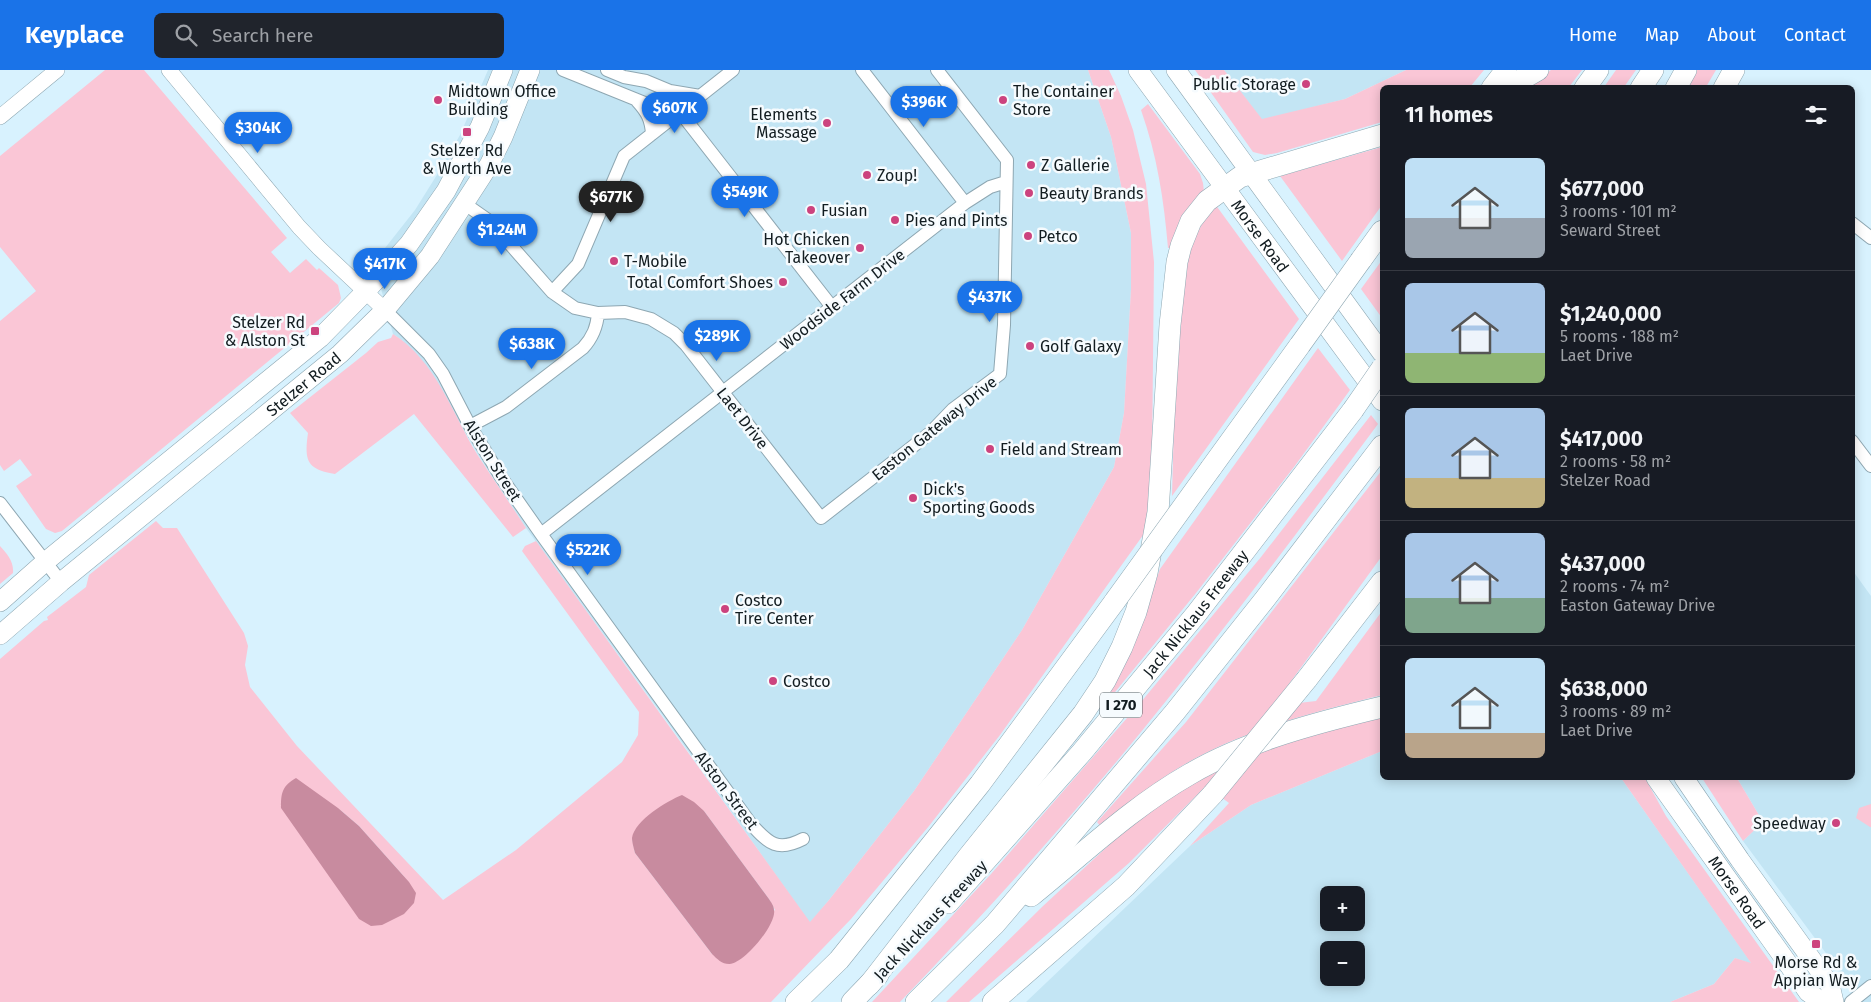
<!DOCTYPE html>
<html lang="en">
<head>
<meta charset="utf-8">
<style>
	:root { --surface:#171b24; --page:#20242c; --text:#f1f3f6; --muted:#9ea1a6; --line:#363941; --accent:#1a73e8 }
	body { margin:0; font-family:"Fira Sans",sans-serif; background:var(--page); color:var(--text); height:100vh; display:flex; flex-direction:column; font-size:19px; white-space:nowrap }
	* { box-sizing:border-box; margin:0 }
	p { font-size:16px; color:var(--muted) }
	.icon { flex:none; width:28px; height:28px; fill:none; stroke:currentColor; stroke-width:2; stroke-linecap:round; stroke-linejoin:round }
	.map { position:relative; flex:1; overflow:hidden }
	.sheet { position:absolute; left:1380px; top:15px; width:475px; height:695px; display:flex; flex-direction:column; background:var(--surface); border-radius:8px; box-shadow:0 2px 12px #0003 }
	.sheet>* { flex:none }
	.controls { position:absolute; left:1320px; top:816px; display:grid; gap:10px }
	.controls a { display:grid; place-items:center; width:45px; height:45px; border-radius:8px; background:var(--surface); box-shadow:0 2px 12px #0003; font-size:25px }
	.price { position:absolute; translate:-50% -42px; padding:0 11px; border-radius:18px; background:var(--accent); color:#fff; font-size:16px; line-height:32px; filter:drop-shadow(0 1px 2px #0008) }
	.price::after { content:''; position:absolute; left:50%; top:30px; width:15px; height:11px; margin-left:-8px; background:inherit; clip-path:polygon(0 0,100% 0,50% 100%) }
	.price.on { background:#222; color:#fff }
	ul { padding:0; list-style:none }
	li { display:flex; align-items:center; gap:15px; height:125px; padding:0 25px }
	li+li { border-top:1px solid var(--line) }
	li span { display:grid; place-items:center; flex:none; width:140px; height:100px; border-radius:8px; color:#555 }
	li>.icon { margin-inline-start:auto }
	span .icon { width:60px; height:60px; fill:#fffc; stroke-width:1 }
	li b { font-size:21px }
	h2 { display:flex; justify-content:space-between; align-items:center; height:60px; padding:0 25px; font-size:21px }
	header { display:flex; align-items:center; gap:30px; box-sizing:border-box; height:70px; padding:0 25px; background:var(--accent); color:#fff }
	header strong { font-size:24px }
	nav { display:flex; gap:28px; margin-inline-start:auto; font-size:18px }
	.search { width:350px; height:45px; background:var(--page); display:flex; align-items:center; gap:12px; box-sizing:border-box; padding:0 18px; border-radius:8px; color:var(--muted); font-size:19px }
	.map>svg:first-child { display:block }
</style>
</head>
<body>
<header>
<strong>Keyplace</strong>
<div class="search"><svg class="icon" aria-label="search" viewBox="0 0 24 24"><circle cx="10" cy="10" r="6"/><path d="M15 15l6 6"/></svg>Search here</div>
<nav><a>Home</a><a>Map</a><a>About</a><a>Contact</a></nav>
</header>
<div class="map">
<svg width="1871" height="932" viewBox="0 0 1871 932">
	<rect width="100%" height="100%" fill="#d8f2fe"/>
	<path fill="#c3e5f4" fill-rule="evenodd" d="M488,0H1088L1111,67L1131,163V219L1124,343L1114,397L1022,560L914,721L829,830L810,853L673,660L526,458L478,385L462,357L403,271L393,264L374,192L415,140L440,100L460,65Z
		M1224,0H1406L1345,29L1262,50Z
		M1853,501L1871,526V932H1862L1743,771L1763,752L1737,708H1852Z
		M1382,681V708H1621L1752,894L1735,888L1714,914L1670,932H1026L1190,776L1251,735ZM1329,825H1356V852H1329ZM1329,880H1356V908H1329Z"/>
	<path fill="#fac6d6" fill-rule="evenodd" d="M105,0H144L287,168L271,182L290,203L306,189L317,200L319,198L338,215L341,228L339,233L62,461L55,463L46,459L16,416L32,405L20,389L4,401L0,395V251L36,221L0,177V86Z
		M1088,0H1109L1121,26L1133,60L1146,114L1154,192L1152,388L1146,461L1000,665L929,756L851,849L771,932H0V589L44,551L48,550L47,547L86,517L89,505L156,451L163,458H177L244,563L248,576L245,595L250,617L297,676L443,830L516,780L622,692L638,665L639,642L522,481L525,476L536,471L810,852L829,830L914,721L1022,560L1114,397L1124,343L1131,219V163L1111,67ZM338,738L359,756L409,812ZM704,741L769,829L775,840L712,884L635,783L632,768Z
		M1195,0H1224L1262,49L1345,29L1406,0H1484L1470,17L1382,18V52L1277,83L1265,85L1253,82Z
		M1551,0H1582L1569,17L1525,18Z
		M1616,0H1636L1624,17H1604Z
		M1696,0H1716L1706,17L1687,18Z
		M1148,34L1200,104L1203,113L1204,122L1173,178H1168C1164,130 1157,85 1141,40Z
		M1382,77V135L1342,191L1280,106Z
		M1215,134L1299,249L1172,426C1173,389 1174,352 1175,315C1177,253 1175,186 1215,134Z
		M1382,190V248L1361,219Z
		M393,264C436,291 452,343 477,384C493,409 510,433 526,458L513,467L414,344L335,404C307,399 304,391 308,363L290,343L366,283L378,272L391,268Z
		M1318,278L1350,320L1294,397L1196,523L1102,638L1099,635L1138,560L1160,499Z
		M1371,345L1378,354C1301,458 1223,562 1141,662C1065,755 983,845 900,932H872L991,804L1141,632L1261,487Z
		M1382,400V486L1273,636L1316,631L1382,541V625C1319,641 1254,657 1196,688C1161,706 1131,732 1101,757L1097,752L1186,652Z
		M0,476C7,484 14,491 13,503L0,514Z
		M1382,648V681L1251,735L1190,776L1229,733L1206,716L1129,793L969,932H946L1043,836L1121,764L1175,723L1214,702L1286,670Z
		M1621,708H1645L1666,746L1799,932H1670L1714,914L1735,888L1751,893Z
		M1702,708H1737L1763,752L1743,771Z
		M1871,734V757H1870L1856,748L1859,738Z"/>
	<path fill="#c88b9f" d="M296,708L338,738L359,756L409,812L416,823L414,833L404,844L382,855L371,856L359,849L281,738C281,723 282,716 296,708Z
		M682,725L694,732L704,741L769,829C771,832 774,836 774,840C777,854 743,895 729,894C722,894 717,889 712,884L635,783C634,779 632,772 632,768C635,750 667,731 682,725Z"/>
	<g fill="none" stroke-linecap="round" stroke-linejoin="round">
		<defs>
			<path id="minor" d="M563,0L662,40L680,42
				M607,0L624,7L646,11L670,21L700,26
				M862,0L965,133
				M670,21L680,42L832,237
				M637,31C647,42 651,49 652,64
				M465,134L495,155L508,172L552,222L575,238L598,243L625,242L651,249L674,263L686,275L821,448L907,381L930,363L953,339L1000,304L1004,255L1007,90L937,0
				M1852,153L1871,168
				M552,222L578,194L624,86L733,0
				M385,240L429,284L443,304L470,356L501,407L541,464L751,754C769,774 778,782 803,769
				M470,356L506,337L583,278C593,267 597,257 598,243
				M1852,371L1871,396
				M0,433L61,512
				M541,464L965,133L990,117L1006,112
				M1851,932L1871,916"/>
			<path id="tertiary" d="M169,0L299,157L319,178L385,240
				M0,47L57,0"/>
			<g id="primary">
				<path id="s1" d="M1138,0L1382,331"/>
				<path d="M1176,0L1382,283"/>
				<path d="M0,532L45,492L320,268L365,222L409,174L446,121L480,57L503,0"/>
				<path id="s2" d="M0,565L61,512L340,284L385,240L430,186L489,95L503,67L530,0"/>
				<path id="s3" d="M1656,708L1808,922L1822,932"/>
				<path d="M1684,708L1740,790L1830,915L1834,932"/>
			</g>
			<g id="motorway">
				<path d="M1492,18L1506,0"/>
				<path d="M1507,18L1538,0"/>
				<path d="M1585,18L1598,0"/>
				<path d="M1641,18L1653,0"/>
				<path d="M1676,18L1686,0"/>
				<path d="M1724,18L1734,0"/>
				<path d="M1361,190L1382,161"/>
				<path d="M1211,398L1300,275"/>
				<path d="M1307,609L1382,512"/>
				<path d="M1031,826C1083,784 1132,737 1190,704C1246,671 1319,652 1382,637"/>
				<path id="s4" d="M948,833L1082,682L1197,543L1353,340"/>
				<path d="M869,915L968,787L1083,644L1105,611L1122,577L1136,542L1147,503L1158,442L1170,255L1177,192L1181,176L1191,151L1207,131L1240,107L1382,65"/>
				<path d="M796,932L839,890L980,714L1115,531"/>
				<path d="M852,932L878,905"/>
				<path d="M916,932L995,854L1175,642L1265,529L1382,376"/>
				<path d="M993,932L1126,816L1213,724"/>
			</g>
		</defs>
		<use href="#minor" stroke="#8ea7b2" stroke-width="14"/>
		<use href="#tertiary" stroke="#8ea7b2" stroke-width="16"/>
		<use href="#primary" stroke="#8ea7b2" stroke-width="20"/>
		<use href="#motorway" stroke="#8ea7b2" stroke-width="22"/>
		<use href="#minor" stroke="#fff" stroke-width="12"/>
		<use href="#tertiary" stroke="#fff" stroke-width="15"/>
		<use href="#primary" stroke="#fff" stroke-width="19"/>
		<use href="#motorway" stroke="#fff" stroke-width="21"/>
		<defs>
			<path id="motorway-bridge" d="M1300,275L1361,190
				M1353,340L1382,298
				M1115,531L1211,398
				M1213,724L1307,609"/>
		</defs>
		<use href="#motorway-bridge" stroke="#8ea7b2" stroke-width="22" stroke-linecap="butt"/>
		<use href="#motorway-bridge" stroke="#fff" stroke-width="21"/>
	</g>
	<g fill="#cc437e" stroke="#f6fbfe" stroke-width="2">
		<circle cx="1306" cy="14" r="5"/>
		<circle cx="438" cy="30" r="5"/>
		<circle cx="1003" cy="30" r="5"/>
		<circle cx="827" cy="53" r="5"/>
		<rect x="462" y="57" width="10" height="10" rx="2.5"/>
		<circle cx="1031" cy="95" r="5"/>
		<circle cx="867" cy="105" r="5"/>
		<circle cx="1029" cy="123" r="5"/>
		<circle cx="811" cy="140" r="5"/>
		<circle cx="895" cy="150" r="5"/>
		<circle cx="1028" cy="166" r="5"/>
		<circle cx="860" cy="178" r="5"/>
		<circle cx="614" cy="191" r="5"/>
		<circle cx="783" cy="212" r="5"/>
		<rect x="310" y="256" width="10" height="10" rx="2.5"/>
		<circle cx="1030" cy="276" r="5"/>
		<circle cx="990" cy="379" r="5"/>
		<circle cx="913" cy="428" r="5"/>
		<circle cx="725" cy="539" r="5"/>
		<circle cx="773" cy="611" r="5"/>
		<circle cx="1836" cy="753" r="5"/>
		<rect x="1811" y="869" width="10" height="10" rx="2.5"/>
	</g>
	<g text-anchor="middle" stroke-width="5" stroke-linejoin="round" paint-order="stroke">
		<rect fill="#f6fbfe" stroke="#565f63" stroke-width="1" x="1100" y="622.5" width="42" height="25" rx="4"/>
		<g font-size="15" font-weight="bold" fill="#121c20">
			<text x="1121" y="640">I 270</text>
		</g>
		<g font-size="16" fill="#121c20" stroke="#f6fbfe" text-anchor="start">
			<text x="1296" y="20" text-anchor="end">Public Storage</text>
			<text x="448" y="27">Midtown Office<tspan x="448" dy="18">Building</tspan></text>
			<text x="1013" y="27">The Container<tspan x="1013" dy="18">Store</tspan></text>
			<text x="817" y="50" text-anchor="end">Elements<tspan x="817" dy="18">Massage</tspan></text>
			<text x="467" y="86" text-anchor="middle">Stelzer Rd<tspan x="467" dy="18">&amp; Worth Ave</tspan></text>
			<text x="1041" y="101">Z Gallerie</text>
			<text x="877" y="111">Zoup!</text>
			<text x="1039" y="129">Beauty Brands</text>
			<text x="821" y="146">Fusian</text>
			<text x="905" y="156">Pies and Pints</text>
			<text x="1038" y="172">Petco</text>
			<text x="850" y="175" text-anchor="end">Hot Chicken<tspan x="850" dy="18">Takeover</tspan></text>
			<text x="624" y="197">T-Mobile</text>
			<text x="773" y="218" text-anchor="end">Total Comfort Shoes</text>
			<text x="305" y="258" text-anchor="end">Stelzer Rd<tspan x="305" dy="18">&amp; Alston St</tspan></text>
			<text x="1040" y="282">Golf Galaxy</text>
			<text x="1000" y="385">Field and Stream</text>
			<text x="923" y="425">Dick's<tspan x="923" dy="18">Sporting Goods</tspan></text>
			<text x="735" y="536">Costco<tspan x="735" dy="18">Tire Center</tspan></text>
			<text x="783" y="617">Costco</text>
			<text x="1826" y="759" text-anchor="end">Speedway</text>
			<text x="1816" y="898" text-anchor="middle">Morse Rd &amp;<tspan x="1816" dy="18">Appian Way</tspan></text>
		</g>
		<g font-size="16" fill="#121c20" stroke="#f6fbfe">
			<text dy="6" stroke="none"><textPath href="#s1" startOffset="206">Morse Road</textPath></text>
			<text transform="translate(842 229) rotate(-38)" y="6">Woodside Farm Drive</text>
			<text dy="6" stroke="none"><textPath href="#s2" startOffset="394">Stelzer Road</textPath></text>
			<text transform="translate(743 348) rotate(52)" y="6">Laet Drive</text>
			<text transform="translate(934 358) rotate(-39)" y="6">Easton Gateway Drive</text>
			<text transform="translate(493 390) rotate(58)" y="6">Alston Street</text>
			<text dy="6" stroke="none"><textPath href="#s4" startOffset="381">Jack Nicklaus Freeway</textPath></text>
			<text transform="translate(727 720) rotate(53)" y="6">Alston Street</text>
			<text dy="6" stroke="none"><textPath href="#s3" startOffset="140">Morse Road</textPath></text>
			<text transform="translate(930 850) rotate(-47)" y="6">Jack Nicklaus Freeway</text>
		</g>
	</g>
</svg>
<div class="controls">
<a>+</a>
<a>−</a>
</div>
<b class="price" style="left:924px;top:58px">$396K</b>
<b class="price" style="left:675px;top:64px">$607K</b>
<b class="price" style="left:258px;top:84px">$304K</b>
<b class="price" style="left:745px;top:148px">$549K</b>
<b class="price on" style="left:611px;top:153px">$677K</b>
<b class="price" style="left:502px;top:186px">$1.24M</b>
<b class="price" style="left:385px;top:220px">$417K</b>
<b class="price" style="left:990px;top:253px">$437K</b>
<b class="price" style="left:717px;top:292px">$289K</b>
<b class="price" style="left:532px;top:300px">$638K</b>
<b class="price" style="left:588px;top:506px">$522K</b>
<section class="sheet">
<h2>11 homes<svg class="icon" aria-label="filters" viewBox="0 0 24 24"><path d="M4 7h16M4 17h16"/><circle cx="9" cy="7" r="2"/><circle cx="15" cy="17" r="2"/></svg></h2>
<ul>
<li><span style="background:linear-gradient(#bfe0f5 60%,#9aa5b1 0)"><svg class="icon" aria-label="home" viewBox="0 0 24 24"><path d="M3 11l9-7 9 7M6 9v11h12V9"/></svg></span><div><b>$677,000</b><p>3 rooms · 101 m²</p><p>Seward Street</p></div></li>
<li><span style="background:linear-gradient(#a9c7e8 70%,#8fb573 0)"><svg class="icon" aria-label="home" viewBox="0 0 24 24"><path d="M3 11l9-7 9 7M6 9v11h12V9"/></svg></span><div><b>$1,240,000</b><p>5 rooms · 188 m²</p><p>Laet Drive</p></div></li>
<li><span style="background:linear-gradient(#a9c7e8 70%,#c2b280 0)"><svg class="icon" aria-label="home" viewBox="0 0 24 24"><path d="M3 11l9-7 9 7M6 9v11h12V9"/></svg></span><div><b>$417,000</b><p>2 rooms · 58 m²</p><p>Stelzer Road</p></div></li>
<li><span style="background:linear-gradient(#a9c7e8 65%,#7fa58c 0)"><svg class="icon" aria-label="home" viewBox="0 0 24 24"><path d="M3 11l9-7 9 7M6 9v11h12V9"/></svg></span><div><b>$437,000</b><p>2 rooms · 74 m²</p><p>Easton Gateway Drive</p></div></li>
<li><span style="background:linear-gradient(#bfe0f5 75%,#b9a48a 0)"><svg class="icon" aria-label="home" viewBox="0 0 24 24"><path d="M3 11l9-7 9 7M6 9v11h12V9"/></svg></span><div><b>$638,000</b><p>3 rooms · 89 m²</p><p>Laet Drive</p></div></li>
</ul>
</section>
</div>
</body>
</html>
